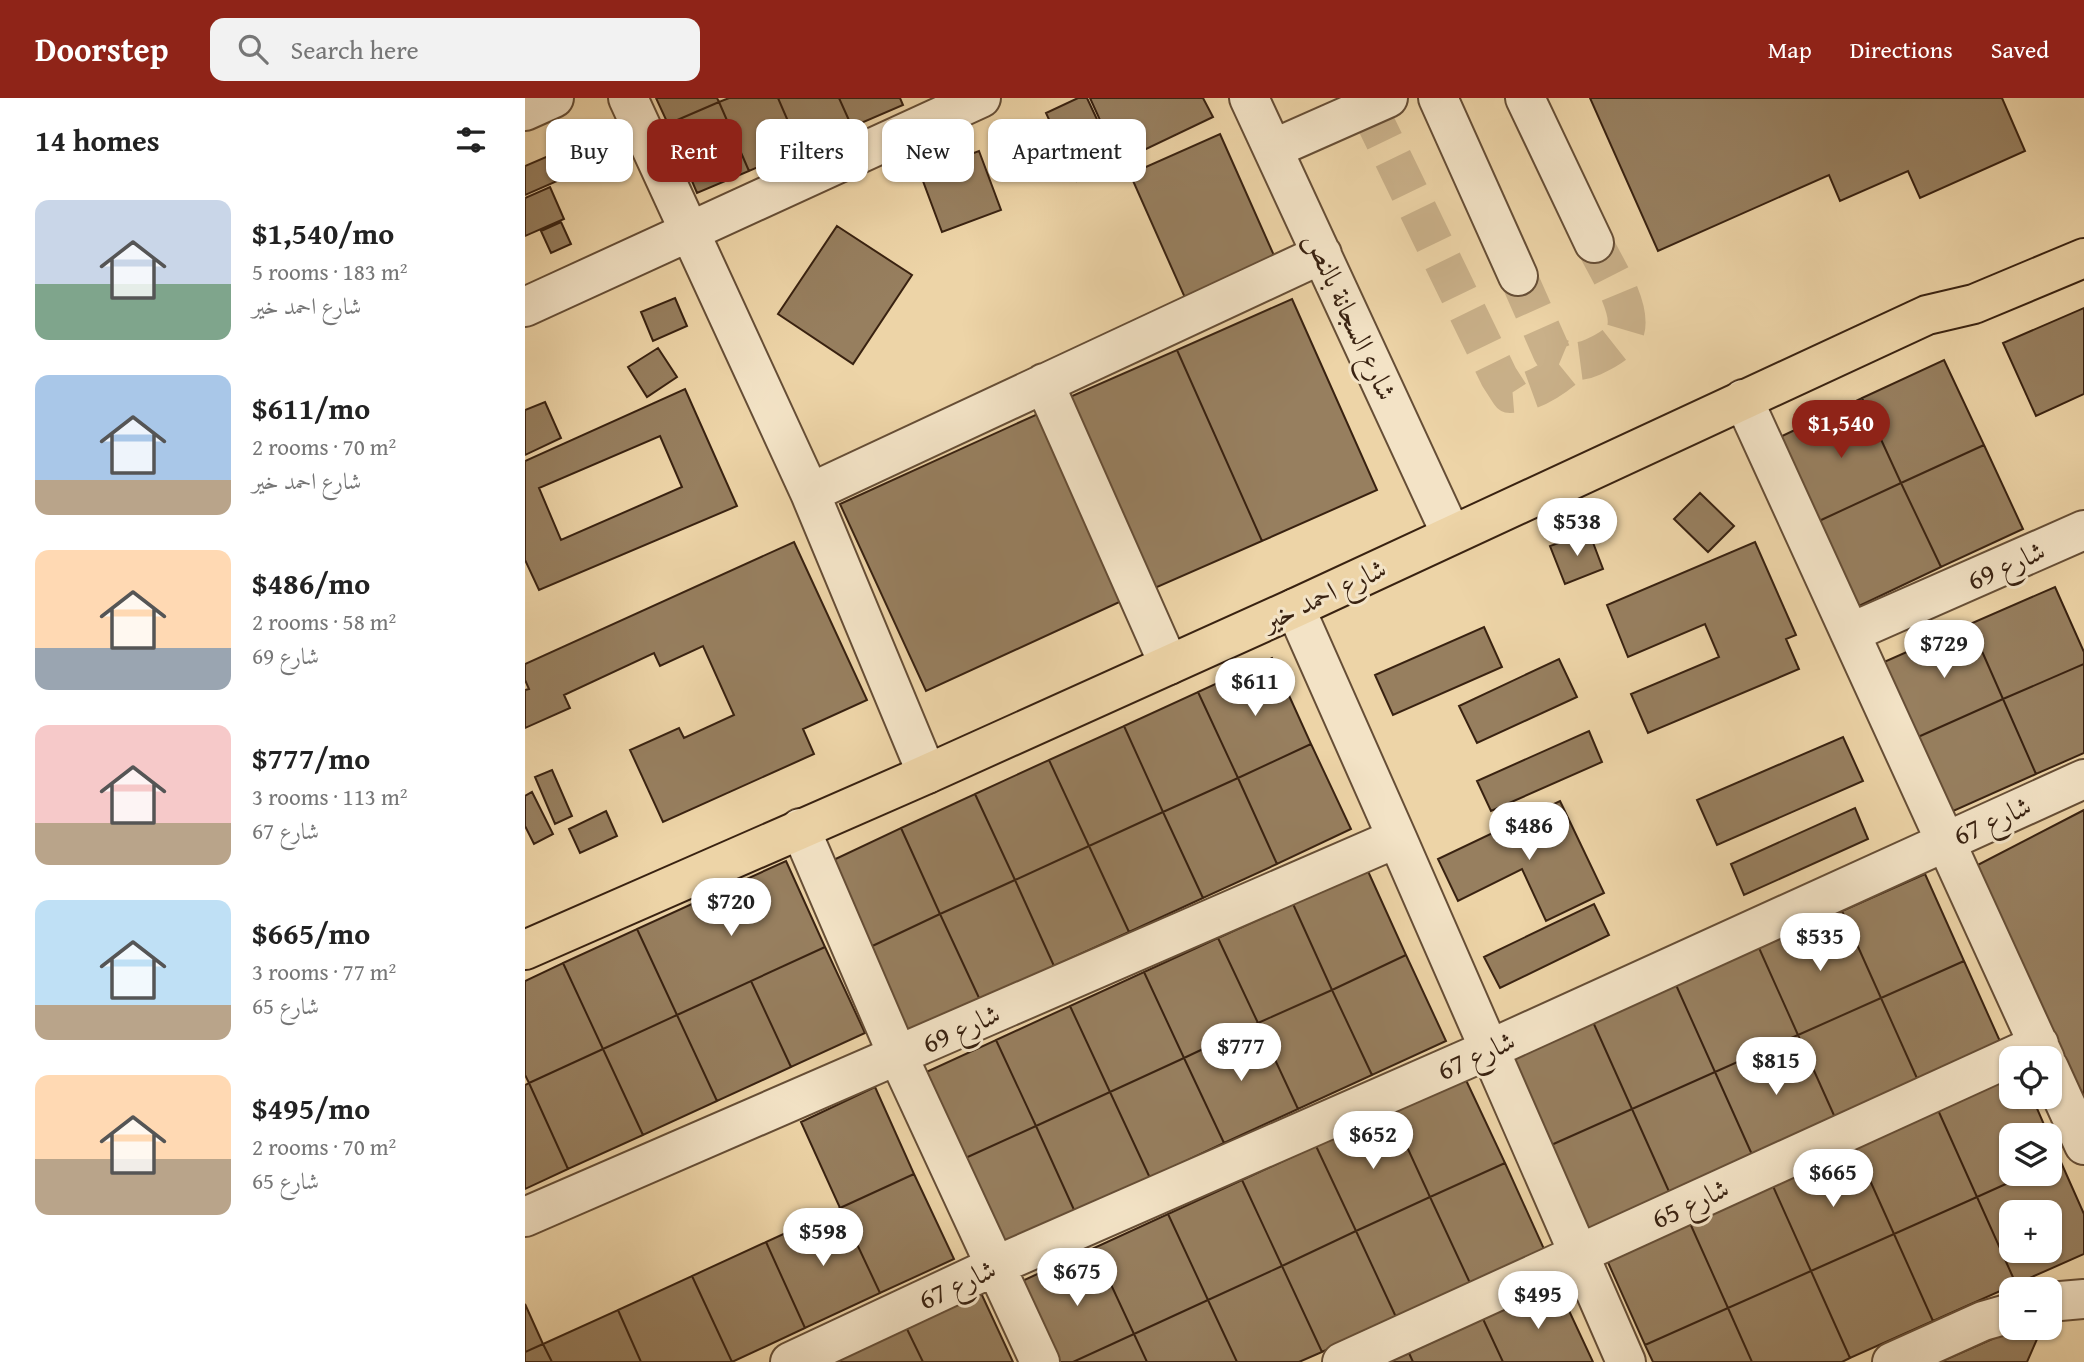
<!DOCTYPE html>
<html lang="en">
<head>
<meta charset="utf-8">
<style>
	:root { --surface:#fff; --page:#f2f2f2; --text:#222; --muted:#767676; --accent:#8f2418 }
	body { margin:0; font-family:"Gentium Book Plus",Amiri,serif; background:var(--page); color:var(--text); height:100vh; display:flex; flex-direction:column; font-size:26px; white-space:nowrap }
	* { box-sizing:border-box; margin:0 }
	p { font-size:23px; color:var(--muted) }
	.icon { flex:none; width:38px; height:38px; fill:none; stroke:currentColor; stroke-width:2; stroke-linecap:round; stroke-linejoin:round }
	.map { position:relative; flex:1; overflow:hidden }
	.drawer { display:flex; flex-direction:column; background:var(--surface); width:525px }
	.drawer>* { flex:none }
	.hud { position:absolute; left:21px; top:21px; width:665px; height:63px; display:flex; gap:14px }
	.fabs { position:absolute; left:1474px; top:948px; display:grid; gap:14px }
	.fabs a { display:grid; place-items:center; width:63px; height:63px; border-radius:14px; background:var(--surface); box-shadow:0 2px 5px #0004; font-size:35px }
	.price { position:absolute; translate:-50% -60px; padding:0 16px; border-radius:24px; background:#fff; color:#222; font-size:23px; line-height:46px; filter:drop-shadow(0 2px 4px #0008) }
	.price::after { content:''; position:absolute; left:50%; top:42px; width:21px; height:16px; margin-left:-10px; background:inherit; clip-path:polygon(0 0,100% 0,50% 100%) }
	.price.selected { background:var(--accent); color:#fff }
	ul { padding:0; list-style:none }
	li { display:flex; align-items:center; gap:21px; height:175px; padding:0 35px }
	li span { display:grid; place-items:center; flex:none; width:196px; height:140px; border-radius:14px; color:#555 }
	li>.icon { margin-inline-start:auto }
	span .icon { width:84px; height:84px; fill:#fffc; stroke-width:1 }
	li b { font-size:30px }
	h2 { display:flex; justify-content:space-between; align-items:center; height:84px; padding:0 35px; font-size:30px }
	.tag { padding:0 24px; border-radius:14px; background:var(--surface); box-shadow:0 2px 5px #0004; font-size:24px; line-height:63px }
	.tag.selected { background:var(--accent); color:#fff }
	header { display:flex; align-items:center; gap:42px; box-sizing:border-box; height:98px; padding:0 35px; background:var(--accent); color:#fff }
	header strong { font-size:33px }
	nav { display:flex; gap:38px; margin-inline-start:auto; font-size:24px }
	.search { width:490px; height:63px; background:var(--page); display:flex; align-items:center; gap:18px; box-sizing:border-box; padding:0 24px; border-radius:14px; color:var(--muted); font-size:26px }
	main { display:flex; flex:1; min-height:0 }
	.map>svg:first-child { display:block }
</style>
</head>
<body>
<header>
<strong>Doorstep</strong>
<div class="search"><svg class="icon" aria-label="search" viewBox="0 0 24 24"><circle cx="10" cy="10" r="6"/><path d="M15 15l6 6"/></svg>Search here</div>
<nav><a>Map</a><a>Directions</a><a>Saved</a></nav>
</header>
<main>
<section class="drawer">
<h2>14 homes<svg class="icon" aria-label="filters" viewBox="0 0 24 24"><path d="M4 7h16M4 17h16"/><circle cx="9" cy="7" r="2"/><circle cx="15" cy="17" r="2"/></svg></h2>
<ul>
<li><span style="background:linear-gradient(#c9d6e8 60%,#7fa58c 0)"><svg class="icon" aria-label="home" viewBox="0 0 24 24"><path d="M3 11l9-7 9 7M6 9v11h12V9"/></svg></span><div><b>$1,540/mo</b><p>5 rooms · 183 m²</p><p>شارع احمد خير</p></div></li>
<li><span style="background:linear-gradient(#a9c7e8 75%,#b9a48a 0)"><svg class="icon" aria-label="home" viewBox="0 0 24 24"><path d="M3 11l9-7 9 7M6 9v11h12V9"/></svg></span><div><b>$611/mo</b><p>2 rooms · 70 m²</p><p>شارع احمد خير</p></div></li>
<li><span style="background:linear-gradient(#ffd9b3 70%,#9aa5b1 0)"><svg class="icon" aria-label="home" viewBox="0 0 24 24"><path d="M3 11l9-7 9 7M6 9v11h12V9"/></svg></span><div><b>$486/mo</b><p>2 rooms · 58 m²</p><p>شارع 69</p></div></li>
<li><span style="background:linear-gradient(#f6c9c9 70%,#b9a48a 0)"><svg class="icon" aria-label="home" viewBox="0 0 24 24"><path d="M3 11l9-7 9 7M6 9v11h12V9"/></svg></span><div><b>$777/mo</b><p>3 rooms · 113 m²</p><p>شارع 67</p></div></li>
<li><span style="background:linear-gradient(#bfe0f5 75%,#b9a48a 0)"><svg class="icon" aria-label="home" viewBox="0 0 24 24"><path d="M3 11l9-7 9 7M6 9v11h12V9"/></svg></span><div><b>$665/mo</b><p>3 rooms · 77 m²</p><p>شارع 65</p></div></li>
<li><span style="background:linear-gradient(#ffd9b3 60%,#b9a48a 0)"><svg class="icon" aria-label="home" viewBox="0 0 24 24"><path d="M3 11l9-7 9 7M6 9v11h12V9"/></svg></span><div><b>$495/mo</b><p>2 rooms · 70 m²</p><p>شارع 65</p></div></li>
</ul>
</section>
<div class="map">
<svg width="1559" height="1264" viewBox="0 0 1559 1264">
	<rect width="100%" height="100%" fill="#edd4a7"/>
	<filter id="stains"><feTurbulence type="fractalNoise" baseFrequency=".00286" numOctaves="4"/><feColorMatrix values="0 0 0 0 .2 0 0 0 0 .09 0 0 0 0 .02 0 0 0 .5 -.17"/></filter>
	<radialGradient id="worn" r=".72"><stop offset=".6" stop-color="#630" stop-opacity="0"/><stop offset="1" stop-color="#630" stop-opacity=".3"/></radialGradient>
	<path fill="#977f5f" stroke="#392211" stroke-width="2" fill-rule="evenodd" d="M131,0H192L194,4L143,26Z
		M204,0H253L275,51L224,73L194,4Z
		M253,0H314L327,29L275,51Z
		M314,0H375L378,7L327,29Z
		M553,0H562L592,64L552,83L521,15Z
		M565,0H678L688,19L594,64Z
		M1065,0H1477L1500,53L1395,100L1383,73L1315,103L1304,77L1133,153Z
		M194,4L224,73L172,95L143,26Z
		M695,36L751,162L661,202L605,76Z
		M454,53L476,112L417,134L395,75Z
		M28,56L39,80L0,97V68Z
		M25,89L39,121L0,138V100Z
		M36,124L46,146L26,155L16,133Z
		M312,128L387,177L328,266L253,216Z
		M150,200L162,228L128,243L116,214Z
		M767,201L852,392L737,443L652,252Z
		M1559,210V296L1511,318L1478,245Z
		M133,250L152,279L122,299L103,269Z
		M652,252L737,443L623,493L538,302Z
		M1419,262L1459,347L1376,385L1337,300Z
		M160,291L212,408L14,492L0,462V363ZM135,338L157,389L36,442L14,390Z
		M1337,300L1376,385L1294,423L1255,339Z
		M20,304L36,340L0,357V312Z
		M515,315L601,501L401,593L315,406Z
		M1459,347L1498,431L1416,469L1376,385Z
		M1376,385L1416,469L1334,508L1294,423Z
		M1175,395L1209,428L1183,454L1149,421Z
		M1064,434L1078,471L1040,486L1025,448Z
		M269,444L342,602L278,631L289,656L138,724L105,652L154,630L159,640L209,617L178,548L135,568L129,555L39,597L45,610L0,630V592L4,591L0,582V566Z
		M1230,444L1271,537L1261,541L1274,571L1123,635L1106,596L1194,559L1180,526L1103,559L1082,507Z
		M1530,489L1559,554V566L1478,601L1445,526Z
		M1445,526L1478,601L1393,639L1359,564Z
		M959,529L977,569L868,617L850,577Z
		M747,560L786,646L713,680L673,594Z
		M1034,561L1052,599L952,645L934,608Z
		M1559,566V655L1511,676L1478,601Z
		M673,594L713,680L638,714L599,628Z
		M1478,601L1511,676L1426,714L1393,639Z
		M599,628L638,714L564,748L524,662Z
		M1064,633L1077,664L966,713L952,683Z
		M1318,639L1338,683L1192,747L1172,702Z
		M786,646L826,731L752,766L713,680Z
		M524,662L564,748L490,782L450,696Z
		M27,672L47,718L30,726L10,679Z
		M713,680L752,766L678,800L638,714Z
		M7,694L28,736L9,746L0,728V698Z
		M450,696L490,782L415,816L376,730Z
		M1035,703L1079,795L1021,823L997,771L933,803L913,761Z
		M1330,710L1343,741L1219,797L1206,766Z
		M1559,712V999L1443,772Z
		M81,713L92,738L55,755L44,731Z
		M638,714L678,800L604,834L564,748Z
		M376,730L415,816L341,851L302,765Z
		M564,748L604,834L529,868L490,782Z
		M261,763L300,849L152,917L112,831Z
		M842,771L881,857L807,892L768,806Z
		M1400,776L1439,863L1356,900L1317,813Z
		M490,782L529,868L455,902L415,816Z
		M768,806L807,892L733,925L693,840Z
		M1069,806L1084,837L975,890L959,859Z
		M1317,813L1356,900L1273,937L1234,850Z
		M415,816L455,902L381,936L341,851Z
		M112,831L152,917L78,951L38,865Z
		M693,840L733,925L659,960L619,874Z
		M300,849L340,935L266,969L226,883Z
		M1234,850L1273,937L1190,974L1151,887Z
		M881,857L921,943L847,977L807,892Z
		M1439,863L1478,950L1395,987L1356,900Z
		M38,865L78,951L4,985L0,977V883Z
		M619,874L659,960L585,994L545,908Z
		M226,883L266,969L192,1003L152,917Z
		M1151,887L1190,974L1107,1011L1068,924Z
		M807,892L847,977L773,1011L733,925Z
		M1356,900L1395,987L1312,1024L1273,937Z
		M545,908L585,994L511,1028L471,942Z
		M152,917L192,1003L118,1037L78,951Z
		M1068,924L1107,1011L1024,1048L985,961Z
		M733,925L773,1011L699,1045L659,960Z
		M1273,937L1312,1024L1229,1061L1190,974Z
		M471,942L511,1028L436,1062L397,976Z
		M78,951L118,1037L43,1071L4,985Z
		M659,960L699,1045L625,1080L585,994Z
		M1190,974L1229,1061L1146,1098L1107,1011Z
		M1486,979V999H1507L1524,1038H1486V1076H1503L1452,1099L1413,1012Z
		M940,980L980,1065L905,1099L866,1014Z
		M4,985L43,1071L0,1091V987Z
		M350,989L389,1076L315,1110L276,1024Z
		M585,994L625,1080L550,1114L511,1028Z
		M1107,1011L1146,1098L1063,1135L1024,1048Z
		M1413,1012L1452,1099L1369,1136L1330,1049Z
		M866,1014L905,1099L831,1133L791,1048Z
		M511,1028L550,1114L476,1148L436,1062Z
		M1524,1038L1535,1062L1524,1067Z
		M791,1048L831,1133L757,1168L717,1082Z
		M1330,1049L1369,1136L1286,1173L1247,1086Z
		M1535,1062L1559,1116V1156L1491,1186L1452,1099L1503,1076H1524V1067ZM1486,1115H1524V1153H1486Z
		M980,1065L1019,1151L945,1185L905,1099Z
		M389,1076L429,1161L355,1195L315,1110Z
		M717,1082L757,1168L683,1202L643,1116Z
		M1247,1086L1286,1173L1203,1210L1164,1123Z
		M905,1099L945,1185L871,1219L831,1133Z
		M1452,1099L1491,1186L1408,1223L1369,1136Z
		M315,1110L355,1195L280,1230L241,1144Z
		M643,1116L683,1202L609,1236L569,1150Z
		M1164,1123L1203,1210L1120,1247L1081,1160Z
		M831,1133L871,1219L797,1254L757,1168Z
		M1369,1136L1408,1223L1325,1260L1286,1173Z
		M241,1144L280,1230L207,1264L167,1178Z
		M569,1150L609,1236L548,1264H532L495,1184Z
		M757,1168L797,1254L774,1264H712L683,1202Z
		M1286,1173L1325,1260L1317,1264H1227L1203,1210Z
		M167,1178L207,1264H116L93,1212Z
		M1032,1187L1068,1264H978L958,1221Z
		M456,1195L488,1264H398L381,1229Z
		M683,1202L712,1264H622L609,1236Z
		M0,1206L18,1246L0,1254Z
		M1203,1210L1227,1264H1128L1120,1247Z
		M93,1212L116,1264H27L18,1246Z
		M958,1221L978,1264H888L884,1255Z
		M381,1229L398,1264H308Z
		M1516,1232L1502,1264H1415L1474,1238Z
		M609,1236L622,1264H548Z
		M18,1246L27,1264H0V1254Z
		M884,1255L888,1264H864Z"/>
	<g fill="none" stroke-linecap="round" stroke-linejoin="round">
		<path stroke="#c9b089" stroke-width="38" stroke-dasharray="38 19" stroke-linecap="butt" d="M843,9L974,279L985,296C1010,295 1030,280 1048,264
			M993,178L1027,255C1040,264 1053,266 1068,259C1079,254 1093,247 1099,236C1111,214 1079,166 1069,145"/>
		<defs>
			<path id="minor" d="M103,0L285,395L402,676
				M724,0L926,436
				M913,0L993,178
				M1000,0L1069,145
				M0,13L29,0
				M748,51L863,0
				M0,209L456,0
				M519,285L644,567
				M1218,301L1520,961
				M285,395L797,156
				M770,510L872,740L1101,1264
				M1325,535L1559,432
				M275,730L373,958L515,1264
				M1524,970L1559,1047
				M0,1119L872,740
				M1524,1204L1559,1201
				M265,1264L470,1168L965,951L1559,681
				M817,1264L1514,946
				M1367,1264L1458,1223L1486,1215"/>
			<path id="major" d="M0,852L402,676L770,510L1402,217L1449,206L1559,160"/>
		</defs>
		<use href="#minor" stroke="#664e36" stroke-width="42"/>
		<use href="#major" stroke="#392211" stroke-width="42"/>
		<use href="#minor" stroke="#f3e3c6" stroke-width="38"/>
		<use href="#major" stroke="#edd4a7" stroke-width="38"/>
	</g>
	<g text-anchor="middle" stroke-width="6" stroke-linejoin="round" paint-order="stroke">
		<g font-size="28" fill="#392211" stroke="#f3e3c6">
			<text transform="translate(826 218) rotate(65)" y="10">شارع السجانة بالنص</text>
			<text transform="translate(1481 467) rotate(-24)" y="10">شارع 69</text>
			<text transform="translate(799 496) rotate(-25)" y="10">شارع احمد خير</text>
			<text transform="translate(1467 722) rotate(-24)" y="10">شارع 67</text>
			<text transform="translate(436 930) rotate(-24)" y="10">شارع 69</text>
			<text transform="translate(951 957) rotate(-24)" y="10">شارع 67</text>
			<text transform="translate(1165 1105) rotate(-25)" y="10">شارع 65</text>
			<text transform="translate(432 1186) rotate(-25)" y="10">شارع 67</text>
		</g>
	</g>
	<rect width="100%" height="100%" filter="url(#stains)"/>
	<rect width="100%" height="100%" fill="url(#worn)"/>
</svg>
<div class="fabs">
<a><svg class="icon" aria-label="locate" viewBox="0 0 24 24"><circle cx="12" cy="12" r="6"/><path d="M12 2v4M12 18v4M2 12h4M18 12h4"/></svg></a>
<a><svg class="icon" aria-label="layers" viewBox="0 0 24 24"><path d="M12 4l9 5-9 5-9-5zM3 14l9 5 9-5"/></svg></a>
<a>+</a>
<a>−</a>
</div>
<b class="price selected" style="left:1316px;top:362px">$1,540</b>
<b class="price" style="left:1052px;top:460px">$538</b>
<b class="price" style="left:1419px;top:582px">$729</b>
<b class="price" style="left:730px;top:620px">$611</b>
<b class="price" style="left:1004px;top:764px">$486</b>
<b class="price" style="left:206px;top:840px">$720</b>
<b class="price" style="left:1295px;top:875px">$535</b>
<b class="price" style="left:716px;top:985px">$777</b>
<b class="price" style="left:1251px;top:999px">$815</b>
<b class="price" style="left:848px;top:1073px">$652</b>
<b class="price" style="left:1308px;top:1111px">$665</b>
<b class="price" style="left:298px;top:1170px">$598</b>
<b class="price" style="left:552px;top:1210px">$675</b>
<b class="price" style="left:1013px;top:1233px">$495</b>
<div class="hud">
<a class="tag">Buy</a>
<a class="tag selected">Rent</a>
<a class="tag">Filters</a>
<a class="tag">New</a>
<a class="tag">Apartment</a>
</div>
</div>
</main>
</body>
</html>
